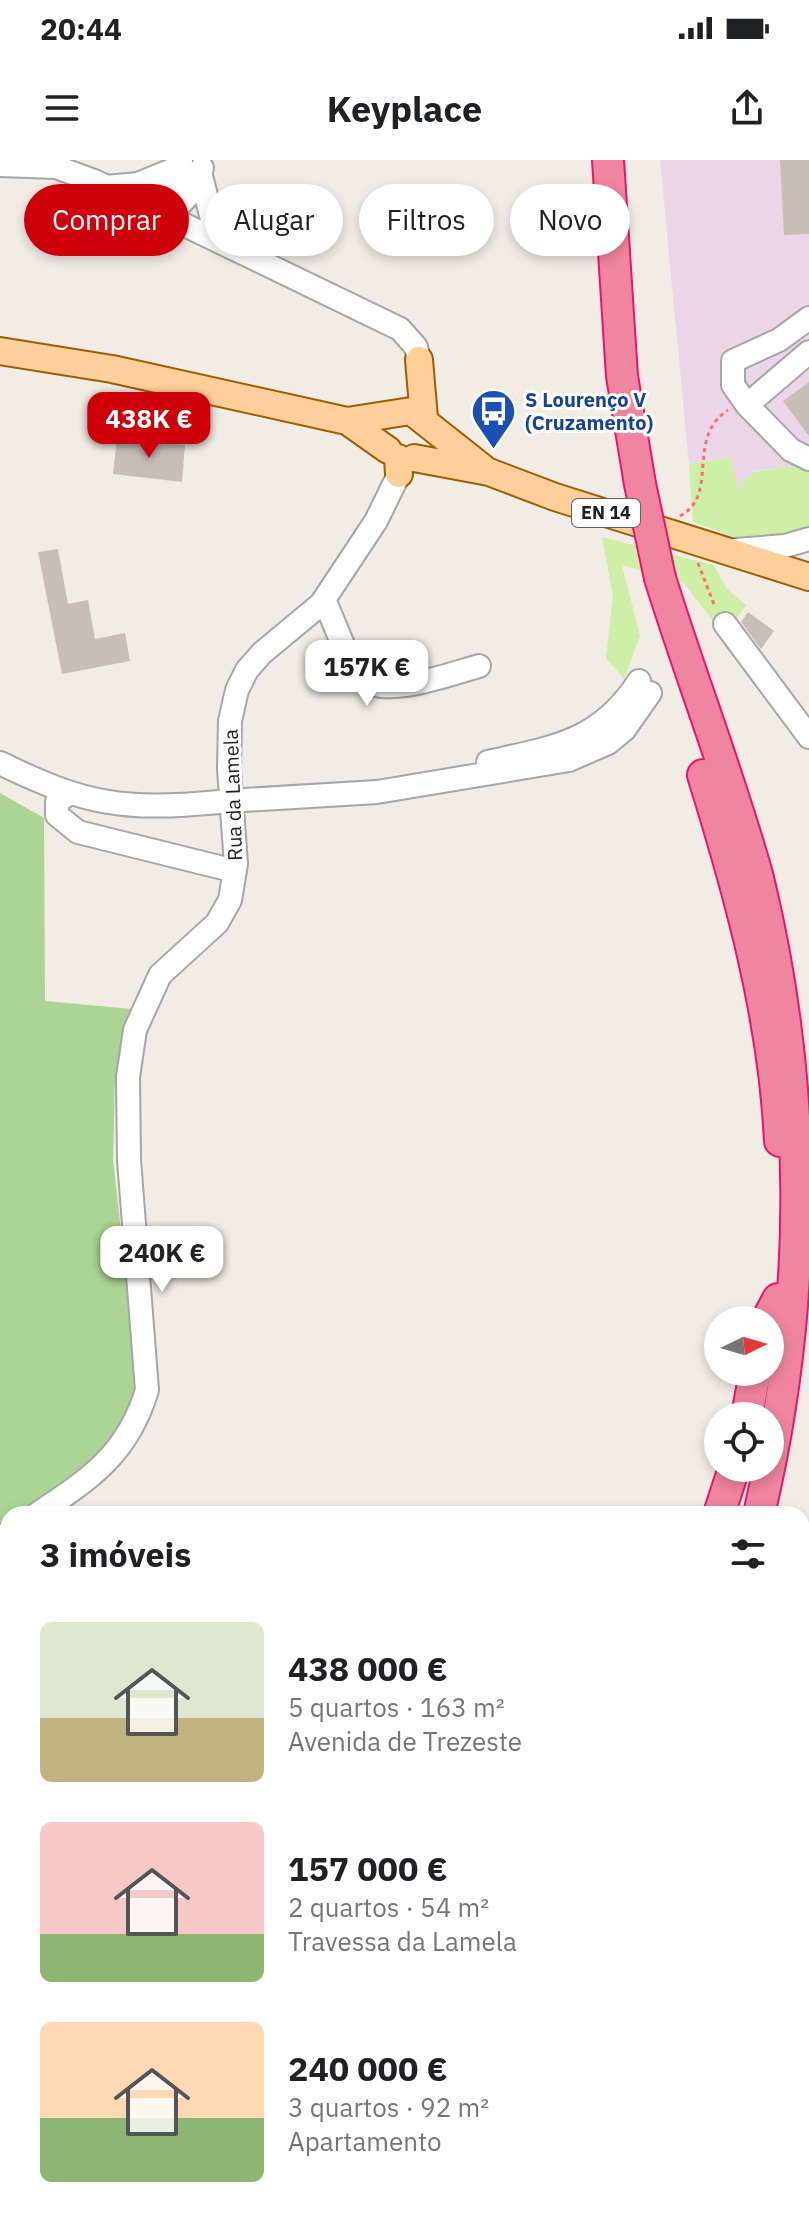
<!DOCTYPE html>
<html lang="pt">
<head>
<meta charset="utf-8">
<style>
	:root { --surface:#fff; --page:#f2f2f2; --text:#202124; --muted:#757577; --accent:#ce000b }
	body { margin:0; font-family:"IBM Plex Sans",sans-serif; background:var(--page); color:var(--text); height:100vh; display:flex; flex-direction:column; font-size:30px; white-space:nowrap }
	* { box-sizing:border-box; margin:0 }
	p { font-size:26px; color:var(--muted) }
	.icon { flex:none; width:44px; height:44px; fill:none; stroke:currentColor; stroke-width:2; stroke-linecap:round; stroke-linejoin:round }
	.map { position:relative; flex:1; overflow:hidden }
	.details { position:absolute; left:0px; top:1346px; width:810px; height:714px; display:flex; flex-direction:column; background:var(--surface); border-radius:24px 24px 0 0; box-shadow:0 4px 12px #0003 }
	.details>* { flex:none }
	.guide { position:absolute; left:24px; top:24px; width:762px; height:72px; display:flex; gap:16px }
	.needle { width:52px; rotate:85deg }
	.tools { position:absolute; left:704px; top:1146px; display:grid; gap:16px }
	.tools a { display:grid; place-items:center; width:80px; height:80px; border-radius:50%; background:var(--surface); box-shadow:0 4px 12px #0003; font-size:40px }
	.price { position:absolute; translate:-50% -68px; padding:0 18px; border-radius:16px; background:#fff; color:#222; font-size:26px; line-height:52px; filter:drop-shadow(0 2px 4px #0008) }
	.price::after { content:''; position:absolute; left:50%; top:48px; width:24px; height:18px; margin-left:-12px; background:inherit; clip-path:polygon(0 0,100% 0,50% 100%) }
	.price.selected { background:var(--accent); color:#fff }
	ul { padding:0; list-style:none }
	li { display:flex; align-items:center; gap:24px; height:200px; padding:0 40px }
	li span { display:grid; place-items:center; flex:none; width:224px; height:160px; border-radius:12px; color:#555 }
	li>.icon { margin-inline-start:auto }
	span .icon { width:96px; height:96px; fill:#fffc; stroke-width:1 }
	li b { font-size:34px }
	h2 { display:flex; justify-content:space-between; align-items:center; height:96px; padding:0 40px; font-size:34px }
	.chip { padding:0 28px; border-radius:36px; background:var(--surface); box-shadow:0 4px 12px #0003; font-size:28px; line-height:72px }
	.chip.selected { background:var(--accent); color:#fff }
	.status { display:flex; justify-content:space-between; align-items:center; height:56px; padding:0 40px; background:var(--surface); direction:ltr }
	.status svg { height:22px; fill:currentColor }
	header { display:flex; justify-content:space-between; align-items:center; height:104px; padding:0 40px; background:var(--surface); font-size:36px; font-weight:700 }
	.map>svg:first-child { display:block }
</style>
</head>
<body>
<div class="status"><b>20:44</b><svg viewBox="0 0 49 12"><path d="M0 12V9h3v3zM5 12V6h3v6zM10 12V3h3v9zM15 12V0h3v12zM26 1h20v11H26zM47 4h2v5h-2z"/></svg></div>
<header><svg class="icon" aria-label="menu" viewBox="0 0 24 24"><path d="M4 6h16M4 12h16M4 18h16"/></svg>Keyplace<svg class="icon" aria-label="share" viewBox="0 0 24 24"><path d="M12 15V3M7 8l5-5 5 5M5 13v7h14v-7"/></svg></header>
<div class="map">
<svg width="809" height="2059" viewBox="0 0 809 2059">
	<rect width="100%" height="100%" fill="#f1ece4"/>
	<path fill="#ead6e8" d="M660,0H809V295L793,306L753,311V316L741,319L743,328L737,329L730,297L689,304Z"/>
	<path fill="#ceefa6" d="M730,297L738,329L743,327L741,319L752,316V312L793,306L809,310V373L746,381L693,362L689,304Z
		M602,377L714,405L726,428L746,445L724,474L682,421L622,405L640,476L624,519L606,498L613,436Z"/>
	<path fill="#abd495" d="M0,633L44,658L45,841L132,849L115,920L113,1000L139,1229C114,1280 92,1303 46,1336C34,1344 23,1354 8,1354V1360L0,1364Z"/>
	<path fill="#c9beb7" d="M780,0H809V74L784,75Z
		M809,222V276L783,241Z
		M117,278L185,285L182,322L113,314Z
		M58,389L68,444L88,440L95,479L125,473L130,501L62,514L38,392Z
		M748,452L774,471L761,489L741,462Z"/>
	<g fill="none" stroke-linecap="round" stroke-linejoin="round">
		<defs>
			<path id="minor" d="M0,5L56,7L94,21L400,169L416,187L419,200
				M200,12L212,59L237,87
				M106,27L138,24L177,8
				M166,58L186,38L202,8
				M166,58L168,33L181,1
				M809,192L747,245L791,290L809,299
				M747,245L733,225V201L779,180L809,158
				M736,390L785,386L809,379
				M324,440C334,460 348,505 363,519C385,539 453,513 479,506
				M725,464L809,577
				M488,602C554,587 600,582 639,521
				M0,603C86,645 124,651 219,642
				M68,634L57,642V655L78,672L235,711
				M244,640L377,632L569,600L608,583L624,570L650,533
				M37,1354C90,1319 128,1294 147,1230L129,1000L128,917L135,870L160,815L217,763L230,740L236,704L229,609L230,561L237,530L247,510L262,493L321,444L376,361L399,314
				M0,1378L8,1373
				M802,1484L809,1489
				M809,1568L804,1589L809,1615"/>
			<path id="major" d="M0,191L112,209L347,261L388,290
				M419,200L424,258
				M347,261L411,251L483,308
				M398,298L399,314
				M414,298L489,312L555,337L809,417"/>
			<path id="highway" d="M608,0L622,216L640,324
				M660,418C691,518 730,617 758,718C809,928 809,1143 759,1354
				M703,615C740,734 774,856 780,981
				M767,1160L778,1139
				M747,1256L755,1212
				M719,1354L734,1308
				M802,1684L809,1682
				M802,1831L809,1837
				M802,1859L809,1865
				M802,1943L809,1944
				M218,2059L223,2052
				M263,2059L268,2052
				M293,2059L299,2052"/>
		</defs>
		<use href="#minor" stroke="#a6a6a6" stroke-width="26"/>
		<use href="#major" stroke="#9a5f00" stroke-width="30"/>
		<use href="#highway" stroke="#ec1469" stroke-width="34"/>
		<path stroke="#ff6f67" stroke-width="3" stroke-dasharray="4 4" stroke-linecap="butt" d="M680,356C720,335 685,278 728,250
			M698,403L715,447"/>
		<use href="#minor" stroke="#fff" stroke-width="22"/>
		<use href="#major" stroke="#ffcf9b" stroke-width="26"/>
		<use href="#highway" stroke="#ef859e" stroke-width="30"/>
		<defs>
			<path id="highway-bridge" d="M640,324L660,418"/>
		</defs>
		<use href="#highway-bridge" stroke="#ec1469" stroke-width="34" stroke-linecap="butt"/>
		<use href="#highway-bridge" stroke="#ef859e" stroke-width="30"/>
	</g>
	<defs>
		<symbol id="bus-pin" viewBox="-11 -11 22 30"><path d="M0 17L-7.5 6A9.5 9.5 0 1 1 7.5 6Z" fill="#1a4fb4" stroke="#fff"/><path d="M-5-6H5V4H4V6H2V4H-2V6H-4V4H-5ZM-3.5-4V0h7V-4ZM-3.5 1.2v1.5H-2V1.2ZM2 1.2v1.5H3.5V1.2Z" fill="#fff"/></symbol>
	</defs>
	<g fill-rule="evenodd">
		<use href="#bus-pin" x="468" y="226" width="51" height="69"/>
	</g>
	<g text-anchor="middle" stroke-width="6" stroke-linejoin="round" paint-order="stroke">
		<rect fill="#fff" stroke="#626262" stroke-width="2" x="572" y="339" width="68" height="28" rx="6"/>
		<g font-size="18" font-weight="bold" fill="#1f1f1f">
			<text x="606" y="359">EN 14</text>
		</g>
		<g font-size="20" font-weight="bold" fill="#164399" stroke="#fff" text-anchor="start">
			<text x="525" y="247">S Lourenço V<tspan x="525" dy="23">(Cruzamento)</tspan></text>
		</g>
		<g font-size="20" fill="#1f1f1f" stroke="#fff">
			<text transform="translate(233 635) rotate(-92)" y="7">Rua da Lamela</text>
		</g>
	</g>
</svg>
<div class="tools">
<a><svg class="needle" viewBox="-14 -14 28 28"><path d="M0-13l5 13h-10z" fill="#e53935"/><path d="M0 13l5-13h-10z" fill="#757577"/></svg></a>
<a><svg class="icon" aria-label="locate" viewBox="0 0 24 24"><circle cx="12" cy="12" r="6"/><path d="M12 2v4M12 18v4M2 12h4M18 12h4"/></svg></a>
</div>
<b class="price selected" style="left:149px;top:300px">438K €</b>
<b class="price" style="left:367px;top:548px">157K €</b>
<b class="price" style="left:162px;top:1134px">240K €</b>
<div class="guide">
<a class="chip selected">Comprar</a>
<a class="chip">Alugar</a>
<a class="chip">Filtros</a>
<a class="chip">Novo</a>
</div>
<section class="details">
<h2>3 imóveis<svg class="icon" aria-label="filters" viewBox="0 0 24 24"><path d="M4 7h16M4 17h16"/><circle cx="9" cy="7" r="2"/><circle cx="15" cy="17" r="2"/></svg></h2>
<ul>
<li><span style="background:linear-gradient(#dfe7d0 60%,#c2b280 0)"><svg class="icon" aria-label="home" viewBox="0 0 24 24"><path d="M3 11l9-7 9 7M6 9v11h12V9"/></svg></span><div><b>438 000 €</b><p>5 quartos · 163 m²</p><p>Avenida de Trezeste</p></div></li>
<li><span style="background:linear-gradient(#f6c9c9 70%,#8fb573 0)"><svg class="icon" aria-label="home" viewBox="0 0 24 24"><path d="M3 11l9-7 9 7M6 9v11h12V9"/></svg></span><div><b>157 000 €</b><p>2 quartos · 54 m²</p><p>Travessa da Lamela</p></div></li>
<li><span style="background:linear-gradient(#ffd9b3 60%,#8fb573 0)"><svg class="icon" aria-label="home" viewBox="0 0 24 24"><path d="M3 11l9-7 9 7M6 9v11h12V9"/></svg></span><div><b>240 000 €</b><p>3 quartos · 92 m²</p><p>Apartamento</p></div></li>
</ul>
</section>
</div>
</body>
</html>
